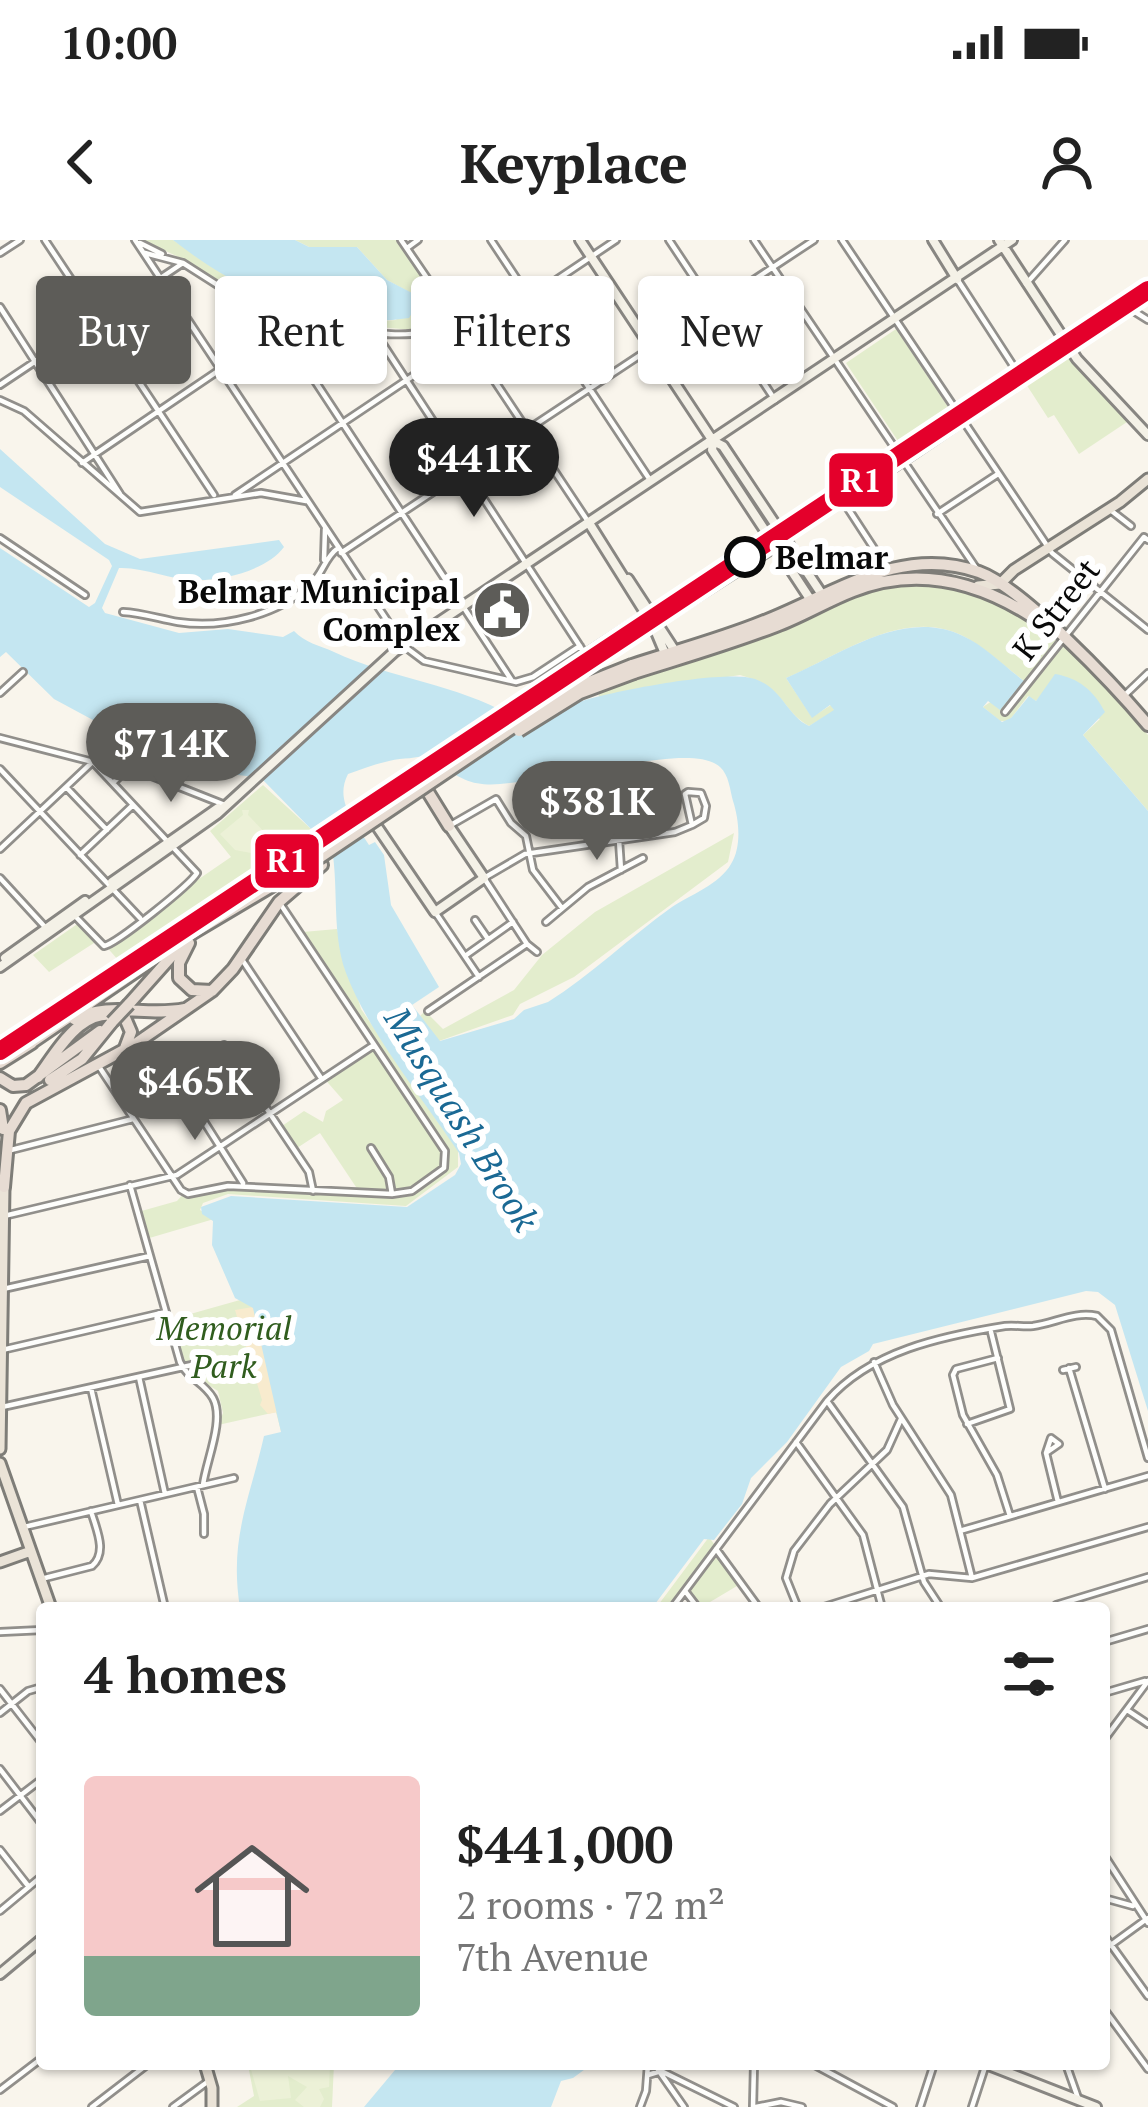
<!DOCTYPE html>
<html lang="en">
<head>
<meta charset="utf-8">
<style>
	:root { --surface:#fff; --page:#f2f2f2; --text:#222; --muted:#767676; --line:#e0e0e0; --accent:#5d5c58 }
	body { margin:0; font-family:"PT Serif",serif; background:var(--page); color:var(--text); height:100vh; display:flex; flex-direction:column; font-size:45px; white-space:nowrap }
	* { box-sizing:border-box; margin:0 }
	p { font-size:39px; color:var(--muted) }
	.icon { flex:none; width:66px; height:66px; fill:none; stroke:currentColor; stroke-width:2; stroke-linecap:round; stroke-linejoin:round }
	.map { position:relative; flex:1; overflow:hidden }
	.side { position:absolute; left:36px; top:1362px; width:1074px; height:468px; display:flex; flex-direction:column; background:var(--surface); border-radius:12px; box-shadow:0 3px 9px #0004 }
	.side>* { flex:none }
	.hud { position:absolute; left:36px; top:36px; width:1077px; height:108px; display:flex; gap:24px }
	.price { position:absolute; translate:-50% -102px; padding:0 27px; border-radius:42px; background:var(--accent); color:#fff; font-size:39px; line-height:78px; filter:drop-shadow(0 3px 6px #0008) }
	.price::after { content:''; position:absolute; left:50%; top:72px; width:36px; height:27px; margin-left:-18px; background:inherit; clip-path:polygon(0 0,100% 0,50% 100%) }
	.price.current { background:#222; color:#fff }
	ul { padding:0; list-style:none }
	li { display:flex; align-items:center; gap:36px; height:300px; padding:0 48px }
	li+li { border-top:3px solid var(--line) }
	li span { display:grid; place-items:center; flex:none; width:336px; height:240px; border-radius:12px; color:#555 }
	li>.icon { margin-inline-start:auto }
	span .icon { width:144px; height:144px; fill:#fffc; stroke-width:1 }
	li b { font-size:51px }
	h2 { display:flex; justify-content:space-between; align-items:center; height:144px; padding:0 48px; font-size:51px }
	.pill { padding:0 42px; border-radius:12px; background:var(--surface); box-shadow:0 3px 9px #0004; font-size:42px; line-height:108px }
	.pill.current { background:var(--accent); color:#fff }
	.status { display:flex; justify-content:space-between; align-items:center; height:84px; padding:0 60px; background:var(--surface); direction:ltr }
	.status svg { height:33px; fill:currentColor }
	header { display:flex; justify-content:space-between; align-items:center; height:156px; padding:0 48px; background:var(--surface); font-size:54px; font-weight:700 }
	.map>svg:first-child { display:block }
</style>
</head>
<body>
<div class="status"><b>10:00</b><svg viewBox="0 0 49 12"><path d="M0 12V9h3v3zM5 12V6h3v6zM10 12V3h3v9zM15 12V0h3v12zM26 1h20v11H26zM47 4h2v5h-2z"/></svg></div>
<header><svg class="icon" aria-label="back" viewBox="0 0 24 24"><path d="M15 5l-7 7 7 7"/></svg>Keyplace<svg class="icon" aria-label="person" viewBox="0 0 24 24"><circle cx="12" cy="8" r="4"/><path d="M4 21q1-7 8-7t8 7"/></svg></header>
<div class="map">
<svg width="1148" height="1867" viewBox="0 0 1148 1867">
	<rect width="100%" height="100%" fill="#f9f5ec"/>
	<path fill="#e3edcd" d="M142,0H173L271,61L369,82L396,80L411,53L387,40L357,7H309L295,0H399L438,63L485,81L486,86L462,101L450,83H438L424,91L299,80L276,74L185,20Z
		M896,89L948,167L898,201L846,123Z
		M1068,116L1127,182L1079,214L1054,175L1048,178L1026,144Z
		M906,343C1015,344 1081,417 1148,495V571L1083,495L1100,479L1044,452L1036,461L1028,456L1009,481H1000L983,467L1023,440C1004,426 984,407 963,396C904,366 839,416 786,438L812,477L831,465L835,471L809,486C780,469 787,448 740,435L599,457L597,446L756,401L874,348Z
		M263,545L311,589L309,595L119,721L104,704L94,703L49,732L33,715L83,680L107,702L231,617L210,591Z
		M734,593L728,622L574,737L520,764L513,775L439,801L419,777L425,771L443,789L514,750L542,715L595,672Z
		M337,689L361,769L458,910V927L406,966L228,954L203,963L200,970L214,979L146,999L138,972L177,961L185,952L223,945L358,950L320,893L297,908L282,886L304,871L323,882L326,871L343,860L322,836L374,802L303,692Z
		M240,1060L256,1065L282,1166L281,1191L276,1172L218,1185L223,1173L218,1151L184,1130L169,1080Z
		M709,1297L742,1343L700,1368L684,1350L670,1368H656Z
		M334,1824L332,1867H237L254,1856L248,1825Z"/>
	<path fill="#f8ebce" d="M253,1067L278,1172L268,1174L260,1165L262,1160L235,1070Z"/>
	<path fill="#ecf1d7" d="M242,570H249L248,575L272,600L251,613L235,610L220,594L243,575Z
		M263,1824L278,1828L276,1824H330L329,1847L319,1849L324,1859L320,1867H304L295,1860L307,1847L288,1836L291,1858L260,1861L250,1826Z"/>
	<path fill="#c4e6f1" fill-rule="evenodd" d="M173,0H295L309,7H357L387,40L412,53L418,63L409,78C323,91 239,52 173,0Z
		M0,209L105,304L140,319L279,300L284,307C267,330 223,341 195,340C170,340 144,327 119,328L102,368L105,373L179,393L228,389L283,397L294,391C305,403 319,405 334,412C398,442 478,446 531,490C546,481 563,467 579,462C612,451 726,429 755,439C783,449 787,476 809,486L834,470L830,465L812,478L786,438C839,416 903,367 963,396C985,406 1004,426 1024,441L1000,470L988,461L983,467L1002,482L1011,478L1029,456L1036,461L1055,434C1079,438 1094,451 1105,472L1083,495L1148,571V1171L1115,1065L1098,1052L1086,1051L873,1104L869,1111L841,1127L787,1202L751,1238L742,1264L714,1300L704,1299L652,1368H240C229,1299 249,1262 264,1196L281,1192L253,1068L235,1058L212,1005L213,981L202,974L201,967L231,956L407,967L455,935L461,924L459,913C424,860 368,792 346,733C329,686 342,635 327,587L320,585L313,591L261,538L199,530L156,514L54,459L6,412L0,417V308L89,367L95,363L112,326L109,320L0,247ZM430,513C463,547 480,548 525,541L530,588L536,587L538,595L586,592L576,535C607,530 696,505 720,527C729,535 730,550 733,561C739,579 742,607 731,624C720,644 690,655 672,667C630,697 591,735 548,762L524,770L514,779L440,801L412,765L439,747L391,665L384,615L375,602L369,605C355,583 334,561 348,534C362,529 375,524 389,521C404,517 415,520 430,513Z
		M392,1824H592L573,1838L561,1841L551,1867H364L395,1830Z"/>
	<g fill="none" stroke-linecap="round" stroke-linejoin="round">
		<defs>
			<path id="street" d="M45,0L214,255
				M135,0L404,406L424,421L516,442L533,437L580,406
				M401,0L442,60
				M491,0L650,240
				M669,0L775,160
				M754,0L976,328
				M842,0L1052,313L1148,390
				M140,3L162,14
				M407,8L418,0
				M0,13L20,0
				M145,13L183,23L277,83
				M957,39L1016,130
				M1026,44L1065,0
				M442,60C458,73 471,88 474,110C455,98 447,81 442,60Z
				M251,62L278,75
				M0,67L120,254
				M1132,70L1148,80
				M277 84a7 7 0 1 1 14 0a7 7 0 1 1-14 0Z
				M446,79L463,70L492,82
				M309,84C343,88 412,104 439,86
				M291,86L309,84L292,81
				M282,91L292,106L287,90
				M375,92L598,434
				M292,106L512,441
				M474,110L589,283
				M0,145L183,23
				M0,160L24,171L140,272L261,253L306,261
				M82,223L280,89
				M235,255L616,0
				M845,264L888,330
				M1109,269L1131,286
				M937,274L998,234
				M767,294L1062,98
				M786,296L838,262H845L1071,109
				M0,298L85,355
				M341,313L814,0
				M324,320L325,289
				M123,372C142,373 160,379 178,382C223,389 277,375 310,345C323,334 324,318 338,308
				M585,413L645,374
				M595,424L787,301
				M0,453L23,432
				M1126,454L1148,433
				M1005,472L1144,297L1148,300
				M0,498L93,522L197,633C190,645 116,704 104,706L74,675
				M0,529L140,678
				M114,542L129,527L225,565
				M66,547L107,590
				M688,552L701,553L706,566L704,578L692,585L685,554Z
				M449,586L496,559L511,583L526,596L533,630L562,668
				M614,598L606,566L609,560L639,556L644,567L640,573
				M619,600L621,630
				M0,609L119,497
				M80,615L133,565
				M0,638L45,687
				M435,672L479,737
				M475,680L488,699
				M546,682L588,647L643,618
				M537,712L527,704L484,638L525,614L675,592L692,585
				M465,716L513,682
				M241,718L321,838
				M428,771L527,704
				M224,805L309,932L313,951
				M100,828L181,950L188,954L228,946L392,954L412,951L444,928L445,911L279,662
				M179,842L243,943
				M371,908L389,937L392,954
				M11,910L133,879
				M130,945L180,1122C188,1139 204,1142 213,1158C225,1180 206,1221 203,1245
				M4,976L177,935L374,805
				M3,1049L150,1016
				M2,1110L166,1072
				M209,1115L212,1124L201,1123L205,1116Z
				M998,1118L956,1129L953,1135L963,1175L997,1235L1010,1276
				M874,1122L893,1165L951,1255L972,1338
				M1069,1128L1105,1249
				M1063,1130L1076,1127
				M139,1137L165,1254
				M91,1148L118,1265
				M827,1161L903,1267L924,1342L941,1368
				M2,1167L201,1123
				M967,1184L1010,1169L991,1092
				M1051,1198L1059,1204L1046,1213Z
				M796,1202L863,1295L882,1368
				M1046,1213L1058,1262
				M197,1247L204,1274V1294
				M140,1260L165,1368
				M24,1287L234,1238
				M963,1290L1148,1236
				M716,1309L759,1368
				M41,1339L92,1326C108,1312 96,1289 91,1271
				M685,1351L698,1368
				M1056,1365L1148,1337
				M672,1368L827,1161C870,1111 942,1096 1005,1086C1015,1085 1024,1087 1033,1086C1055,1083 1075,1071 1097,1076L1111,1090L1148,1218
				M798,1368L786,1338L794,1311L830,1264L887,1210L901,1179
				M821,1368L929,1334L972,1338L1148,1287
				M0,1392L42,1390
				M1104,1402L1148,1389
				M0,1449L42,1503
				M1104,1453L1145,1441
				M1127,1470L1148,1484
				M0,1473L28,1451L42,1447
				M1104,1500L1148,1441
				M0,1529L42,1584
				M0,1571L42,1539
				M0,1610L29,1647
				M1104,1615L1148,1683
				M1104,1658L1133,1666
				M0,1671L42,1636
				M1104,1695L1148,1756
				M1104,1710L1148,1678
				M1104,1769L1148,1829
				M654,1824L684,1867
				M813,1824L893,1867
				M1066,1824L1078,1858
				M648,1835L661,1831L734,1867
				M0,1850L42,1818
				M92,1867L148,1824
				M173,1867L210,1840
				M640,1867L646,1851L648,1824
				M753,1867L754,1824
				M756,1867L781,1862L802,1867
				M920,1867L934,1824
				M972,1867L985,1827"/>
			<path id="secondary" d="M580,0L713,201L723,206L823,356
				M933,0L957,39
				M999,0L1077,119L1148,195
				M713,203L712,210L812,362
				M589,283L653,385L666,416
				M628,339L675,411
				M378,588L435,672L484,638L449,586
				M112,642L218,568
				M5,718L85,661
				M0,727L217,574L394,412L1012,0
				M0,1734L42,1699
				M986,1824L1096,1867"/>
			<path id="primary" d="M978,346L1000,344L1014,330L1120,262L1148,239
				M0,1209L4,947
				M0,1223L51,1368
				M0,1322L31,1311
				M205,1824L212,1848V1867"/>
			<path id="highway" d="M632,425C675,411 720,399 762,382C832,355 900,304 979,332C1023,348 1116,447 1148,485
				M634,433C681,418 730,404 776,386C803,376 827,361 853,351C916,326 976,341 1031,376
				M308,618L416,548L428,552L449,586
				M189,703L179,723V738L192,750L212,751
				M129,764L178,709
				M74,779C110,761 147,777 185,769
				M28,805L188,696L319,618
				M0,823L32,803
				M38,837C58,810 84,761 125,778L131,792L125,808
				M0,838L13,846L26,845L100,791
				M50,840L82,819L112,782
				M0,870L3,889
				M4,947L9,891L26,863L135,804L212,751L233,729L279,662L322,625"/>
		</defs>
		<use href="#street" stroke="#918f8b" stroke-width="10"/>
		<use href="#secondary" stroke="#888682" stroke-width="14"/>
		<use href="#primary" stroke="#7e7d78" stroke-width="15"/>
		<use href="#highway" stroke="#7e7d78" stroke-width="16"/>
		<use href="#street" stroke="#fefefc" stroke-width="4.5"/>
		<use href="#secondary" stroke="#f4f1e7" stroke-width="8"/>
		<use href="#primary" stroke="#eae3d7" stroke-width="9"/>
		<use href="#highway" stroke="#e7dcd3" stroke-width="10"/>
		<path stroke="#d4c4c5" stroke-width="3" d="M968,173L1056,111"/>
		<defs>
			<path id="highway-bridge" d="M519,491L580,453L634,433
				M319,618L567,451L632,425
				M112,782L129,764"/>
		</defs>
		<use href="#highway-bridge" stroke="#7e7d78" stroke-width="16" stroke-linecap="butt"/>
		<use href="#highway-bridge" stroke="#e7dcd3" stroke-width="10"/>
		<defs>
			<path id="rail-1" d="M0,811L1148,50"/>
		</defs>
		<use href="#rail-1" stroke="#fff" stroke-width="27"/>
		<use href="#rail-1" stroke="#e4002b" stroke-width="18"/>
	</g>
	<defs>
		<symbol id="civic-disc" viewBox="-11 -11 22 22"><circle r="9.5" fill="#5d5c58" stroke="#fff"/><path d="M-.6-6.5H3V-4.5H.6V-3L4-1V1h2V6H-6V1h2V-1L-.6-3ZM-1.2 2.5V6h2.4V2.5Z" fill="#fff"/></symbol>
	</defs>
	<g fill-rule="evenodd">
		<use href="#civic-disc" x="469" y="337" width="66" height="66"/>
	</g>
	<circle fill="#fff" stroke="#090909" stroke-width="6" cx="745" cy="317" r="18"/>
	<g text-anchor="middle" stroke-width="12" stroke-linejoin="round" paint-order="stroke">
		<g font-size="33" font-weight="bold" fill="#090909" stroke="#fff" text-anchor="start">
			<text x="775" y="329">Belmar</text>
		</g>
		<g font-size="33" font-weight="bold" fill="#090909" stroke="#fff" text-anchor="end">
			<text x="460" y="363">Belmar Municipal<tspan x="460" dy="38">Complex</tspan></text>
		</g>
		<g font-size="33" fill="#090909" stroke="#fff">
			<text transform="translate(1056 369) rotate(-52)" y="12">K Street</text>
		</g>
		<g font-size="33" font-style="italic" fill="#305d1e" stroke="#fff">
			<text x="224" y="1100">Memorial<tspan x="224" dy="38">Park</tspan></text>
		</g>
		<g font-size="36" font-style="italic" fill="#1a6994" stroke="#fff">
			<text transform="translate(462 879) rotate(58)" y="13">Musquash Brook</text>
		</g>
	</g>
	<g stroke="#fff" stroke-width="4.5">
		<rect x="827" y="211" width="68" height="58" rx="12" fill="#e4002b"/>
		<rect x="253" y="592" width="68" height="58" rx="12" fill="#e4002b"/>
	</g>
	<g font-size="33" text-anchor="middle" font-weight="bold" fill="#fff">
		<text x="861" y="252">R1</text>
		<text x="287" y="632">R1</text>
	</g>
</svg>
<b class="price current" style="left:474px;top:280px">$441K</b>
<b class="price" style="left:171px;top:565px">$714K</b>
<b class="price" style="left:597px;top:623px">$381K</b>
<b class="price" style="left:195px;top:903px">$465K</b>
<div class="hud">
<a class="pill current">Buy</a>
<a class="pill">Rent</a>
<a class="pill">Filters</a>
<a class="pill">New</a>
</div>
<section class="side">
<h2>4 homes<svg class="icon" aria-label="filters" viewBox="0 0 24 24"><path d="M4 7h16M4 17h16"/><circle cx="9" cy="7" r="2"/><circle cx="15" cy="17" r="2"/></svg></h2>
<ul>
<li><span style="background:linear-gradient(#f6c9c9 75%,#7fa58c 0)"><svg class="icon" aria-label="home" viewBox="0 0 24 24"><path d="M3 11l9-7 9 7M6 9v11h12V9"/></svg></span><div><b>$441,000</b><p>2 rooms · 72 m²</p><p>7th Avenue</p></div></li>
</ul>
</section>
</div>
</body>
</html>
